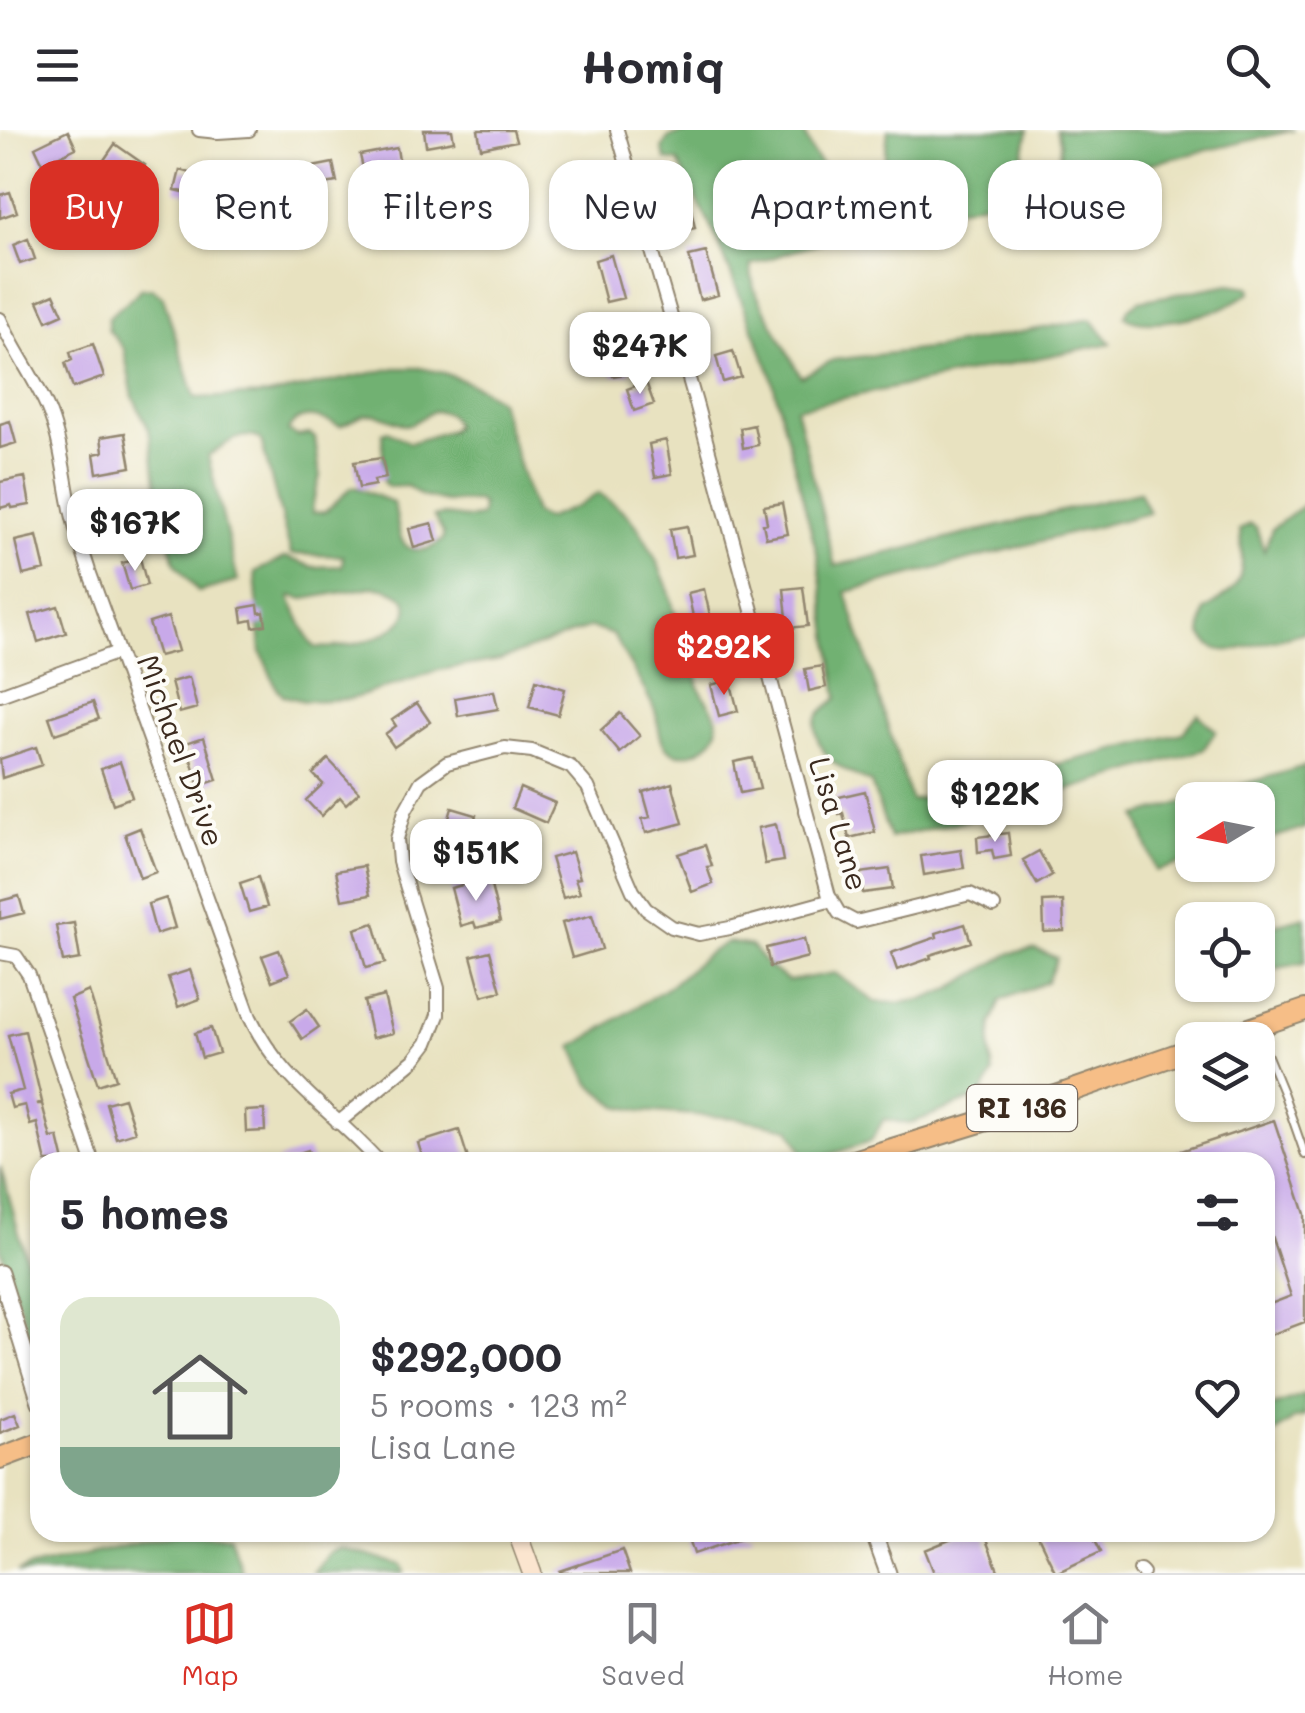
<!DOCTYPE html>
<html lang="en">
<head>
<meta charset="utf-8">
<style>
	:root { --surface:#fff; --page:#f7f7f7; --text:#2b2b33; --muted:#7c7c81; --line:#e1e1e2; --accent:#d93025 }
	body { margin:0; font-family:Mali,sans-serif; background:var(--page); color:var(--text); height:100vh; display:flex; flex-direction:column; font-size:38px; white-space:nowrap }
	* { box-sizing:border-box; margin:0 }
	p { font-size:32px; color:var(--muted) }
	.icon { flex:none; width:55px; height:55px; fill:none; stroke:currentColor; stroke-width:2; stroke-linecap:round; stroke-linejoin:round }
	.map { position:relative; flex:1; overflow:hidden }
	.side { position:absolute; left:30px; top:1022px; width:1245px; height:390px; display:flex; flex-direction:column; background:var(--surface); border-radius:30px; box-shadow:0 2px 8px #0004 }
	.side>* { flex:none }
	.guide { position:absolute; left:30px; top:30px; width:1245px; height:90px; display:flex; gap:20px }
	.needle { width:65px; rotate:260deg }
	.tools { position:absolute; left:1175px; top:652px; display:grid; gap:20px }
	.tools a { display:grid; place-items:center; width:100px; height:100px; border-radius:20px; background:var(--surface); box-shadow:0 2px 8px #0004; font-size:50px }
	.price { position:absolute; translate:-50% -85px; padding:0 22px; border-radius:20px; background:#fff; color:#222; font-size:32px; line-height:65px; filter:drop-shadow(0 2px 5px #0008) }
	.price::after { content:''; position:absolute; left:50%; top:60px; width:30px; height:22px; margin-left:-15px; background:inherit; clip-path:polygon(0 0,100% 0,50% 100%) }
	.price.selected { background:var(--accent); color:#fff }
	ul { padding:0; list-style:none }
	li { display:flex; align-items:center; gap:30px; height:250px; padding:0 30px }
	li span { display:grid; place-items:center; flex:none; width:280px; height:200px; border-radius:30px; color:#555 }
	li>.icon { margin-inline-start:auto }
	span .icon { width:120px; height:120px; fill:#fffc; stroke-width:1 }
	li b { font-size:42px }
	h2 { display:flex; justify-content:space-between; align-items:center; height:120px; padding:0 30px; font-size:42px }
	.chip { padding:0 35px; border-radius:30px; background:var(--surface); box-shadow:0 2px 8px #0004; font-size:35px; line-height:90px }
	.chip.selected { background:var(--accent); color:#fff }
	header { display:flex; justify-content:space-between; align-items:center; height:130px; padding:0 30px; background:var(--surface); font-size:45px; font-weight:700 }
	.menu { display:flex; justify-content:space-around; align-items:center; height:140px; border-top:2px solid var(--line); background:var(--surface); font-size:28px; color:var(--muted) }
	.menu a { display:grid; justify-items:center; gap:5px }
	.menu .selected { color:var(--accent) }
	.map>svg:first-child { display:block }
</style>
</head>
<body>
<header><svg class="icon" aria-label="menu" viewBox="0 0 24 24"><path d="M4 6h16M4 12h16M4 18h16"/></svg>Homiq<svg class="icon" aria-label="search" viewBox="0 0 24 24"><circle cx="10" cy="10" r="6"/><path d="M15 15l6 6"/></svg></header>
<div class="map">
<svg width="1305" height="1443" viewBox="0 0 1305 1443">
	<rect width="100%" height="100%" fill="#fdfcf7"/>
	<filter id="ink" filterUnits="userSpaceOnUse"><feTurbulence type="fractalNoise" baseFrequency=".01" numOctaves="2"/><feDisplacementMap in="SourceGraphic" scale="20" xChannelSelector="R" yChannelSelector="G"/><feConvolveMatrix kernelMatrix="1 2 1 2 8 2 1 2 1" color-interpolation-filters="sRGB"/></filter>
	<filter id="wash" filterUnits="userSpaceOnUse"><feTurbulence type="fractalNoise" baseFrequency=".0048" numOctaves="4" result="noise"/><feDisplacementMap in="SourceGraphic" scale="40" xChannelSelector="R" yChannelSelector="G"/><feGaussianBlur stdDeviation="2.25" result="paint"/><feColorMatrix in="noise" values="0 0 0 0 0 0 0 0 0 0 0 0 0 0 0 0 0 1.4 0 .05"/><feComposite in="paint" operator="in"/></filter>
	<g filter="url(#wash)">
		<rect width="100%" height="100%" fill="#e8e2c0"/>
		<path fill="#71b172" stroke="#566e48" stroke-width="2.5" fill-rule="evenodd" d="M691,0H804C809,21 821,42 844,47C851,49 861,46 868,46L885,29L888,0H1028L1023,27L1059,34L1060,13L1056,0H1295L845,104L750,135L754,159L801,247L833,230L936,218L1091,189L1111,213L796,278L835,436L1139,362L1149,383L846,462L911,671L1183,603L1198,584L1216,601L1203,620L967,690L890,708L871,653C848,642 825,634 817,607C815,599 814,591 820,584C824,578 832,573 838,568L818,427L770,241L716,107L678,32L666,30L662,19L668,8Z
			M1230,154L1250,157L1251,162C1239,169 1227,177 1214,181C1193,188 1142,199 1125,186L1129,178L1139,171Z
			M152,158L163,167L195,268L269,265L395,238H420L444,243L479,257L499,270L534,383L545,389L578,376L599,363C609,371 621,378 630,387C646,406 658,433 667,456C674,472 673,495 688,506C698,514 716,507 732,515L735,527L724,533L701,534C688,561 713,568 717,591C719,599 715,607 710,612C699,623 680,630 667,618C658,609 659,593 655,581C644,555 626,530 613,505L590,497L500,530L439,540L351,569L304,571L284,566L276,557L261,522L255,442L286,427L313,437L342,436L343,426L291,424L261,310C243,298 223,316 208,326L238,451L198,462L175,433L162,386L149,299L133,267L124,219L108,199V188C118,177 131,171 140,159ZM433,281C447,282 451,283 455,296L451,300L410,313L388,301L382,303L384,353L389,357L407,356L422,366L446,372L477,371L482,375L481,386C466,393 450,381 434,387L443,403V409C437,415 430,420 420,420C394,421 400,390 393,373L358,358L352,357L325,382L313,383L312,377L320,346L315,308L310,304L298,306L288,301C298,279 322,287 340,296L363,285L376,284L405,295L411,294ZM372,457C401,457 424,477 392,499C372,513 339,519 315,517L310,512L290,468L292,466L304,469Z
			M1305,374V502L1231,521C1216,520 1209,517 1201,504L1205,480C1246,455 1244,445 1240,400L1250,394L1256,397L1264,421L1272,399Z
			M1305,636V698L1258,712V670H1192V730L1156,741L1137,686Z
			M1305,787V833L1266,840L1258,846V799Z
			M727,812L751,816L768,836L788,851L835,843L875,872L900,873L925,869L948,860L1011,823L1035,819L1057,828L1047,852L1001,870L992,893L990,918L993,944L981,966L909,994L884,989L871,1011L808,1032L790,998L737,988L641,981L618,976L590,954L573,917L670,856L707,824Z
			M0,1036L40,1177V1237L0,1117Z
			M1305,1265V1286L1294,1289L1271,1306L1277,1329L1265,1340V1279Z
			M180,1403L230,1406L242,1443H17L27,1438Z
			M341,1418L402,1435L404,1443H313L329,1422Z"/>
		<g id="blocks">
			<path fill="#c8a9e9" d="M424,0H452L454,11L426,16Z
				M478,0H513L516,11L481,18Z
				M68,1L76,18L43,34L35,17Z
				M115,14L145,35L133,51L104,30Z
				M397,18L400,37L364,43L360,25Z
				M333,33L337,52L306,57L302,39Z
				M180,40L210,48L205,67L175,60Z
				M271,48L274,67L243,72L240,54Z
				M685,51L695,98L682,101L676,75L671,76L667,55Z
				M593,60L597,75L587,77L590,91L570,96L563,66Z
				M10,62L17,82L0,88V65Z
				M28,109L35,129L20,134L13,115Z
				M706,122L718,165L700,170L689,126Z
				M611,125L623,168L606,172L595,130Z
				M54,164L63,184L47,191L38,171Z
				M636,206L639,222L627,224L630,243L613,246L607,212Z
				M93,214L104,247L73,258L65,233L72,230L70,222Z
				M733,221L741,247L723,252L716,226Z
				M646,252L654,274L634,281L627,259Z
				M10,291L16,313L0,318V294Z
				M754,295L758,315L743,318L740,298Z
				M125,303L131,337L97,343L94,324L103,322L101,307Z
				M666,310L672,344L655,347L649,314Z
				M382,328L386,348L374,350L375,355L359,358L354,332Z
				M25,347L30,375L12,378L11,375L0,378V352Z
				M125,368L128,383L141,380L145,395L114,401L108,372Z
				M782,373L788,404L766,408L763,394L767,393L764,376Z
				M432,393L437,411L414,418L409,399Z
				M687,396L693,425L675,428L670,399Z
				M37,406L45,440L23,445L15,411Z
				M140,428L147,455L130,460L122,433Z
				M803,457L808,496L788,498L784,459Z
				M704,459L715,507L698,510L688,463Z
				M258,475L259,483L264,482L266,495L253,497L252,490L243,492L241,478Z
				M58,476L66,503L38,512L30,484Z
				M168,487L178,521L159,526L149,493Z
				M822,536L826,557L809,561L805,539Z
				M189,547L197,578L179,583L171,552Z
				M536,550L565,559L558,585L529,577Z
				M730,550L738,581L719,586L711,555Z
				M494,561L498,579L458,586L455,568Z
				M93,572L99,589L55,604L49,587Z
				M417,573L430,592L394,617L385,604L396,596L392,590Z
				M620,583L640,606L620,623L601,600Z
				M204,607L217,650L199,656L186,613Z
				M36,617L42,635L2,648L0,629Z
				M753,628L760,659L740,663L734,632Z
				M328,629L359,662L346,674L340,667L321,686L306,670L323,654L313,644Z
				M120,632L132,667L113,674L101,639Z
				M672,653L683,693L646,703L642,689L650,687L643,662Z
				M520,658L555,673L546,693L512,678Z
				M865,661L875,702L849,708L843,683L839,684L835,668Z
				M452,678L476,685L469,709L461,707L457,721L441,716Z
				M776,694L783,731L765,734L758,698Z
				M140,698L156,742L140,748L125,704Z
				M1008,703L1011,726L994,729L992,720L978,722L977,707Z
				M705,715L712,736L707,737L713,754L692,762L678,724Z
				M961,720L964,738L924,745L921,726Z
				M1039,721L1052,745L1037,754L1023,730Z
				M572,722L580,748L575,749L580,763L563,768L551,728Z
				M364,736L370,765L342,770L336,741Z
				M890,739L893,759L863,763L860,743Z
				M258,747L267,777L249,782L240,753Z
				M489,748L500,792L476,798L474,792L461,796L451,758Z
				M19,766L24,783L0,789V771Z
				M166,768L175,798L156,804L148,774Z
				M1063,771L1064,801L1044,802L1043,772Z
				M592,785L602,819L572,828L562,793Z
				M74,793L80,829L63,832L56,796Z
				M374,793L385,833L366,838L355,799Z
				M965,794L971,812L930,825L931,828L897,840L891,823L937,807L936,803Z
				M804,809L808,827L770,837L766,818Z
				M279,820L289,844L272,851L262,826Z
				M490,821L501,861L482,866L471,826Z
				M190,840L200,869L178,877L168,847Z
				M89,861L116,949L98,955L70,869Z
				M384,866L393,903L372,908L364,871Z
				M307,879L319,897L302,909L290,891Z
				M211,898L219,923L202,928L195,903Z
				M25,901L42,972L37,974H42L51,1008L58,1007L64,1032H46L37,993L30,995L25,975L12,978L8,964L23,960L8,905Z
				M124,968L135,1002L116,1008L106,973Z
				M264,980L265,1001L246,1002L245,981Z
				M1274,990L1305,1084V1192L1265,1207V1176L1291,1166L1265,1087V1032H1155L1154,1030Z
				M459,1000L469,1032H424L418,1013Z
				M308,1020L312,1032H278V1030Z
				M15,1283L20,1295L0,1303V1289Z
				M687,1402H752V1404L694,1424Z
				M969,1402H983L999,1443H934L925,1420Z
				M1036,1402H1091L1101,1422L1056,1443Z
				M622,1420L630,1443H560V1441Z"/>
		</g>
	</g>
	<g filter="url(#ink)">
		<use href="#blocks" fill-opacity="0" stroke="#92866f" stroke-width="2.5"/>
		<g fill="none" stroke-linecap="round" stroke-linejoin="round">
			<defs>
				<path id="service" d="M1258,902L1284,965L1305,1025"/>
				<path id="minor" d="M199,0L218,2L249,0
					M617,0L696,273L829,766L839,783L856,792L970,764L994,776
					M0,189C14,222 37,250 50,284C61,313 64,344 70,374C74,397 82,419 89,441L250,887C282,954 333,980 379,1032
					M0,565L118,522
					M0,823L16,826L29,845L93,1032
					M338,993L414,930L427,913L438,885V858L399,732L397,709L405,681L421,652L447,633L505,618L532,621L571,637L588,657L633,761L646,779L672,797L699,804L730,798L832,770
					M1140,1440L1143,1443"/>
				<path id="tertiary" d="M0,1143L40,1272
					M873,1402L888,1443"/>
				<path id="secondary" d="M517,1402L532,1443"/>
				<path id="primary" d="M1217,910L1305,880
					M850,1032L990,989L1192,919
					M0,1328L40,1313"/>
			</defs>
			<use href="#service" stroke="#92866f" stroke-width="10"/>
			<use href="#minor" stroke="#92866f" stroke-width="16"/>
			<use href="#tertiary" stroke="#92866f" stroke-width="19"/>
			<use href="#secondary" stroke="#92866f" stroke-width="21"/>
			<use href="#primary" stroke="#92866f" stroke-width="24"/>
			<use href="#service" stroke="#fff" stroke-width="6"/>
			<use href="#minor" stroke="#fff" stroke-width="12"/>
			<use href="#tertiary" stroke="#fff" stroke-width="15"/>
			<use href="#secondary" stroke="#fbe5cf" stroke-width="18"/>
			<use href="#primary" stroke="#f6be87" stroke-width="20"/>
		</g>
	</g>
	<g text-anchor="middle" stroke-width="8" stroke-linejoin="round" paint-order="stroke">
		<rect fill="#fdfcf7" stroke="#75695f" stroke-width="2.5" x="967" y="955" width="110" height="46" rx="8"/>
		<g font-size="28" font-weight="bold" fill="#3b2a1e">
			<text x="1022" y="988">RI 136</text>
		</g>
		<g font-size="30" fill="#3b2a1e" stroke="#fdfcf7">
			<text transform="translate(180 621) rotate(70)" y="10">Michael Drive</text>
			<text transform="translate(838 694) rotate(73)" y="10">Lisa Lane</text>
		</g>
	</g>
</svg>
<div class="tools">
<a><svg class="needle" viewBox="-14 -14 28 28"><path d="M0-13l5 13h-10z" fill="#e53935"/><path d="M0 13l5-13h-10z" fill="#7c7c81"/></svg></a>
<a><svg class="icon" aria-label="locate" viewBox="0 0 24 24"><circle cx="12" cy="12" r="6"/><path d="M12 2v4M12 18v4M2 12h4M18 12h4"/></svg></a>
<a><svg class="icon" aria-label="layers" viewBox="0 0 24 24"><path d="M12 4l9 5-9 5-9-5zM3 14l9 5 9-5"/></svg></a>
</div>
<b class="price" style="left:640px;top:267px">$247K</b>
<b class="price" style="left:135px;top:444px">$167K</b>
<b class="price selected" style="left:724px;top:568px">$292K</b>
<b class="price" style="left:995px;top:715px">$122K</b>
<b class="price" style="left:476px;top:774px">$151K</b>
<div class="guide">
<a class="chip selected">Buy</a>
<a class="chip">Rent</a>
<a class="chip">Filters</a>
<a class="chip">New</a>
<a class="chip">Apartment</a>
<a class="chip">House</a>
</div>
<section class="side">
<h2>5 homes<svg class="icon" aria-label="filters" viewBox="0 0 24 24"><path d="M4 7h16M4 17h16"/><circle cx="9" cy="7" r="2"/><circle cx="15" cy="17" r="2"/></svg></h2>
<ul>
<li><span style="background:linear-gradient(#dfe7d0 75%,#7fa58c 0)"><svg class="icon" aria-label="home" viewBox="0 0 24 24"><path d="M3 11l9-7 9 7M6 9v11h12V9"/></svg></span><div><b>$292,000</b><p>5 rooms · 123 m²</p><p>Lisa Lane</p></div><svg class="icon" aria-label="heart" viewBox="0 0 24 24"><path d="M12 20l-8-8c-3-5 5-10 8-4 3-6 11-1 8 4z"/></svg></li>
</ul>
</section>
</div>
<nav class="menu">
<a class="selected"><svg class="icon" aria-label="map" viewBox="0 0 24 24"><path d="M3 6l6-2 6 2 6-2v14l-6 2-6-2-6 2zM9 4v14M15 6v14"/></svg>Map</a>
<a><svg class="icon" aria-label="saved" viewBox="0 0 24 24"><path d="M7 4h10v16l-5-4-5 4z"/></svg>Saved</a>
<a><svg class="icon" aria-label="home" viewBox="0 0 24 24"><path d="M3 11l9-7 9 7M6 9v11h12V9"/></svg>Home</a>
</nav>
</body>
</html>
